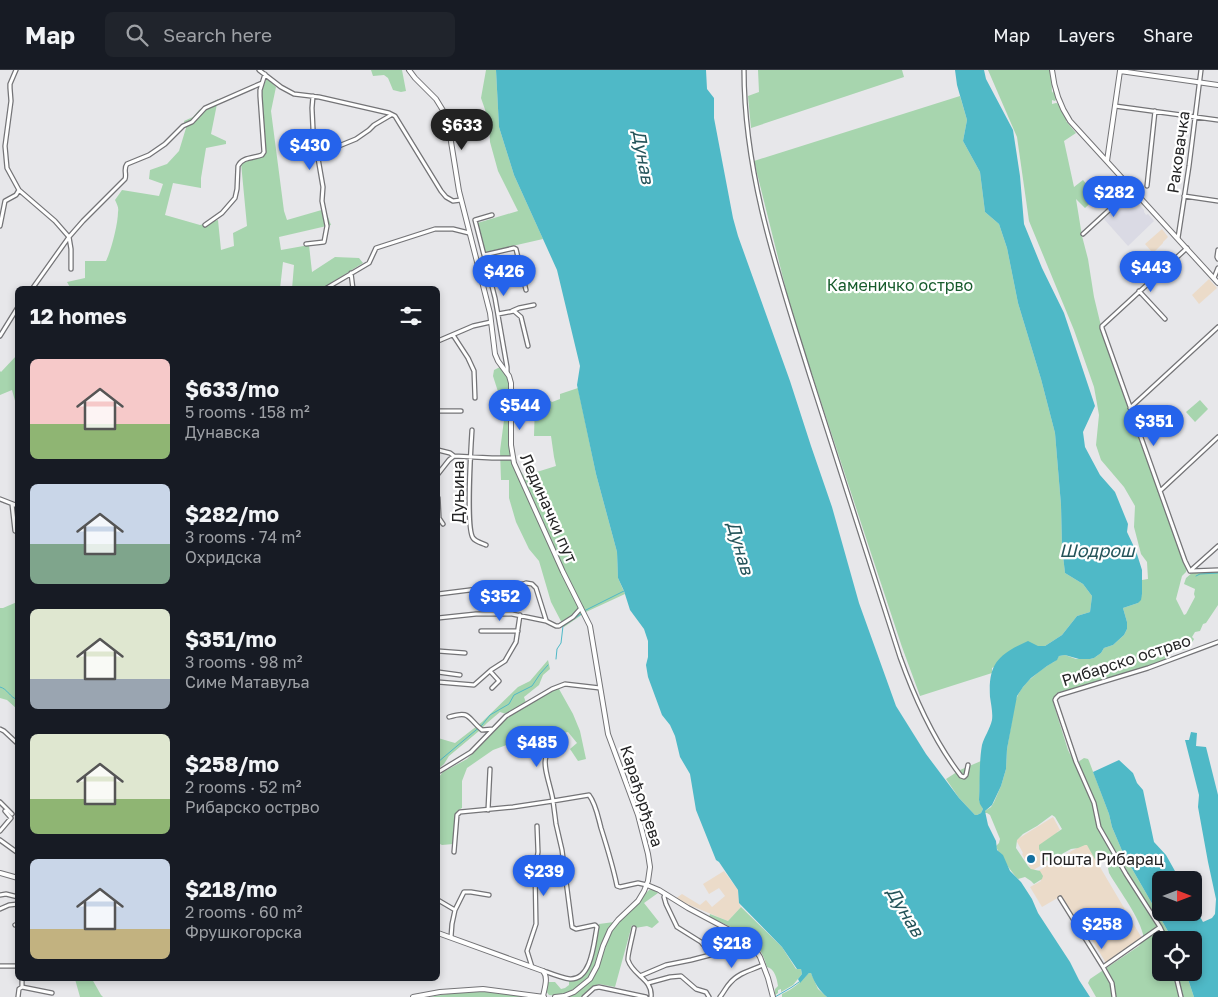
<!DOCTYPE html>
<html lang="en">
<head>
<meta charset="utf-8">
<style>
	:root { --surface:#171b24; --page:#20242c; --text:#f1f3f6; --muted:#9ea1a6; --line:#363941; --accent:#2563eb }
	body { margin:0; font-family:"Golos Text",sans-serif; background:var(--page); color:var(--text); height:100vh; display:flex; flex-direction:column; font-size:19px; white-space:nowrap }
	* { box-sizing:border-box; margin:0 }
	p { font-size:16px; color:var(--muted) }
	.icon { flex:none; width:28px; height:28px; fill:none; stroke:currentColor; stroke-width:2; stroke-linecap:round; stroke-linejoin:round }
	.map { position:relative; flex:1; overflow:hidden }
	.sheet { position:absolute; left:15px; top:216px; width:425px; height:695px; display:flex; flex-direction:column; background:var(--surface); border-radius:8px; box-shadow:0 2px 8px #0003 }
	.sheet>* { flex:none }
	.needle { width:32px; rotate:90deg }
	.tools { position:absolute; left:1152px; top:801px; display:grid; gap:10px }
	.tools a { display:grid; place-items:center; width:50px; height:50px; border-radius:8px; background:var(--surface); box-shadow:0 2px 8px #0003; font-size:25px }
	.price { position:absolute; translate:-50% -42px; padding:0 11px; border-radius:18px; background:var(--accent); color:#fff; font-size:16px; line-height:32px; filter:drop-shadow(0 1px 2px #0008) }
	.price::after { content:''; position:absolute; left:50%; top:30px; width:15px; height:11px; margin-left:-8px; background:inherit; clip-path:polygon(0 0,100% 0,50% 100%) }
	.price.current { background:#222; color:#fff }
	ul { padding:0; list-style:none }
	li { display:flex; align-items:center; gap:15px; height:125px; padding:0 15px }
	li span { display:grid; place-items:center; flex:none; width:140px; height:100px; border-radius:8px; color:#555 }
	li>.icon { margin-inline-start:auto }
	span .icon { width:60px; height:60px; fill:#fffc; stroke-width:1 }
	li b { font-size:21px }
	h2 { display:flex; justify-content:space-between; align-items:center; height:60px; padding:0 15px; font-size:21px }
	header { display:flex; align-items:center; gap:30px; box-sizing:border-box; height:70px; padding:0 25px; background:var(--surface); border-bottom:1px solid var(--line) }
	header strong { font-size:24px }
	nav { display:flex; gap:28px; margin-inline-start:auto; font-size:18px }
	.search { width:350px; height:45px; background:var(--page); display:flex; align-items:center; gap:12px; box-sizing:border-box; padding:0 18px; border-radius:8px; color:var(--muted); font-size:19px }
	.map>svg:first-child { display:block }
</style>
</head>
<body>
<header>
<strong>Map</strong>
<div class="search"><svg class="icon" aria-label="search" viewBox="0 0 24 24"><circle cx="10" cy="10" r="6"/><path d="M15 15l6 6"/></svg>Search here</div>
<nav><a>Map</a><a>Layers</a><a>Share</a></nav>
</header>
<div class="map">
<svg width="1218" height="927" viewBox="0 0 1218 927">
	<rect width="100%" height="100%" fill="#e7e7ea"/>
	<path fill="#ebdbc9" d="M1162,159L1168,167L1163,172V173L1153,183L1145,174Z
		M1209,209L1217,218L1199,234L1192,225Z
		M1053,747L1060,760L1057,762L1067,779L1032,801L1022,784L1023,783L1016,770Z
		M1092,769L1097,792L1143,870L1106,893L1089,865L1086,866L1061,826L1042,837L1030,817L1041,811L1036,802Z
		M724,801L738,820L739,833L741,837L728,851L675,829L682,824L700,835L706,830L712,837L725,826L719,818L709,824L703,814Z"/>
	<path fill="#dadae4" d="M1130,125L1144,140V142L1146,145L1148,144L1154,151L1128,176L1104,149Z"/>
	<path fill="#a7d5ae" d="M371,0H402L406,21L401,22L393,20L388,8L384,5L373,6Z
		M486,0H496L499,57L514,105L543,169L482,183L474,154L518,141L498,101L490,72L489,51L481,28Z
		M758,0H902L904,7L751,58L748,26L759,22Z
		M988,0H1051L1052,23L1054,20L1057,28L1055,31L1052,30V34L1056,33L1060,34L1068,49L1066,51L1076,63L1064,71L1074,117L1083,110L1097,127L1085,138L1076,129L1082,166L1088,189L1094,227L1101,256L1143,380L1187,499L1186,502L1182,506L1176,529L1184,545L1186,544L1195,527L1194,524L1195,519L1184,514L1186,508L1192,503L1218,502V535L1206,553L1203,554L1200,561L1195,562L1192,567L1194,569L1189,578L1168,584L1169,590L1129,603L1057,623L1055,626L1053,632L1068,680L1075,694L1084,688L1088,689L1089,691L1109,744L1112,757L1123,783L1173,870H1161V902L1186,903L1194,927H1096L1088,913L1090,909L1139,876L1144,868C1140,847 1120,822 1109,803L1108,798L1111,795L1107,788C1103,787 1100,792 1096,791L1087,775H1085L1078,778L1071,779L1049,791L1045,790L1039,779V775L1062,759L1055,747L1052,745L1037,756L1023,764L1017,770L1016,778L1028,796L1031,799L1040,801L1043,806L1042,809L1034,814L1031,811L1025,807L1018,809C1012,803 998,783 996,776L999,773L1000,769L990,745L987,743H985V741L991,737L994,732L1001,716L1006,699L1007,679L1015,632C1020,616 1034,605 1047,596C1051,593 1056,592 1059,586L1065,585L1076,589H1090L1094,588L1101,583L1104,578L1113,575L1124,565L1127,559V552L1123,538L1138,533L1142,524V510L1148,509L1147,492L1141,484L1134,457L1135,436L1124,417L1101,390L1096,375L1099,345L1094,317L1074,260L1029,151L1017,67Z
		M267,8L276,17L271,41L284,141L287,150L325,139L331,155L279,167L281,180L309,175L312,202L335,187L359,188L363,193L321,219H292L294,195L283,192L280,219H71L67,212L85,208V191H106C111,181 118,154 118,142C119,138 117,134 115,130L122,120L159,126L163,114L149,109L150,100L167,94L179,81L186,58L184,51L193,47L199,40L218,29L211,64L226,71V74L206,78L201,108V118L173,113L165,145L200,155L218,150L221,180L234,176L233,163L247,156L241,93L262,84L264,74L261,22Z
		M960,26L967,50L963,71L980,102L985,142L999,154L1007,178L1018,233L1041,309L1055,363L1061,435L1062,477L1065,503L1083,514L1092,526L1090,542L1077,546L1062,565L1045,576H1038L992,598V603L920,626L902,577L792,244L754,91Z
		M17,285L18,338H17L12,320L0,325V301L1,302Z
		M500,297L505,303L509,301C512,310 515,319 515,329C515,360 504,378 524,406L556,396L554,387L551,366H534L535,332L546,328L552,332L560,329V324L578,318L596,404L617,482L618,508L625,524L586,542L564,557L551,532L539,491L529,479L516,452L509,428V410H501L500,381L504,350L501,331L493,306L494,300Z
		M1200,330L1208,339L1195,352L1186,342Z
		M17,532V639L7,630L0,628V538H3Z
		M548,590L550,599L543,605L539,615L524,627L526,633L506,644L500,642L487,653L479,661L449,686L444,694L438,699V668L455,673L482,652L518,617L530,611Z
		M554,619H559L573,644L580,661L586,689L578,691L570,679L577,673L568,662L550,666L548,681L519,683L520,670L493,680L467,698L462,711V738L457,741L453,774L442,775L438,773V708L443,702L467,689L490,666L507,648Z
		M981,691L979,730L983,739L981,743L977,745H975L959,728L946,709L960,700Z
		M651,819L658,823L644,833L659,852L652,858L647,856L635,858L632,855L615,917L599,914L594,916L581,927H568C582,920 595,909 600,894C604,883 606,872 612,861C619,850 630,843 638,833C643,828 645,822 651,819Z
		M741,837L782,877L796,899H801L802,904L793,915L781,922V919L778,920V923L775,925V919L778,916C777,909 775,899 767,897C765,891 763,884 759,879C749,862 725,855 709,847L710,844L728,851Z
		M614,852C598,874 600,907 572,920C564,924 557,926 549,925L546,921L547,913L548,912H555L561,919L565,918L569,915V910H572L588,898L592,889L599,856V854Z
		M809,903H811L818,919L827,927H782V924C793,919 801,912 809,903Z
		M75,909H92L101,925L103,927H80Z
		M466,921H498L530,927H429Z"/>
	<path fill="#4fb9c7" d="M496,0H706L707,19L714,28V48L733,148L738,166L790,311L811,376L832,437L859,533L896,636L926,684L959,728L975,745H977L981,743L983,739L980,734L979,730C980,714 979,691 982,675C984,667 990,659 992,650C993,643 991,634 990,627C988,593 999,584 1028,571L1038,576H1045L1062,565L1077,546L1090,542L1092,526L1083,514L1065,503L1062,477L1061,435L1055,363L1041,309L1018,233L1007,178L999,154L985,142L980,102L963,71L967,50L957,15L955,0H984L986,9L1013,60L1020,106L1024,154L1042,198L1064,243L1095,336L1083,362L1085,377L1100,405L1115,422L1128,454L1127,462L1136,481L1142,500V524L1141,530L1138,533L1123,538L1127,552V559L1124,565L1113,575L1104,578L1101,583L1094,588L1090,589H1079L1065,585L1059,586L1057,590L1047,596L1031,608L1023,617L1017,626L1007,679L1006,699L1001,716L992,735L985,741L988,755L996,771L997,780L1003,785L1010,801L1021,812L1032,829L1038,843L1070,892L1079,910L1090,927H827C819,920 815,914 811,903H809L800,913L798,909L802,904L801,899H797L782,877L739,833L738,820L719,792L716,790L696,740L690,704L680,687L675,666L670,655L662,645L648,607L646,595L648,587V571L644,559L630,540L624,521L618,508L617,482L596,404L577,315L580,296L557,200L514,105L499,57Z
		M1191,662L1197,663L1196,676L1206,677L1218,725V927H1194L1186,903L1194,902V870H1173L1123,783L1112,757L1109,744L1093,702L1119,690L1133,703L1137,713L1143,720L1154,772L1166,785L1180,810H1161V842H1194V836L1203,852L1212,848L1215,844L1216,829L1208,792L1198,737L1199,725L1185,670H1189Z"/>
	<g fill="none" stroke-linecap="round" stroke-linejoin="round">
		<path stroke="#4fb9c7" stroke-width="1" d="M1196,506L1200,504L1218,503
			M584,541L624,521
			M556,589L557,579L561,573L563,556L581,544
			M0,617C8,619 9,627 18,630
			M438,692L482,655L490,645L509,634L514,625L532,616L540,604L548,595
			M775,927L792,917L799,912"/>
		<defs>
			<path id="street" d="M16,0L10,14V18L11,31L5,76L7,98L19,120L55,151L69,167L71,179V199
				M259,0L281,17L294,24L319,27L389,43L395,46L441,121L446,127L453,131L461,130
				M744,0C744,106 779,206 810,306C840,399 870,493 900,587C915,629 934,671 961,706L964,707L966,705L968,695
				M1115,36L1218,50
				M317,82L329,80L356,69L369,60L374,55L391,45
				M1147,116L1155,41
				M1184,126L1218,131
				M492,145L475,150L495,228L507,297V303
				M205,155L222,143L235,128L237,119L238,96C242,87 254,88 262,85L264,82L260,26V20L265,4
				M0,156L5,131L16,125L19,120
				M1083,164L1132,119
				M1178,168L1189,96L1201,0
				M306,174L324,172L327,156L322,131L323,117L313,59L312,38L313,26
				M1187,178L1102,256V258L1185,491L1190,501
				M1218,180L1217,187L1218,189
				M484,185L514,178L516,179L526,220
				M351,203L353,219
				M1214,208L1218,198
				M32,219L69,167L83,151L125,109C127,104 123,99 127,94L149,85L165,74L183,56L192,52L205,38L262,13
				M325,219L369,193L376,178L435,159H453L469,163
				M1139,221L1165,249
				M512,241L519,238L534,235
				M498,244L514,241L521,247L528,276
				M453,265L468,288L474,301L475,328
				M0,266L18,237
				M438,271L473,256L491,252
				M1130,338L1218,257
				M438,341H461
				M472,360C471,376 466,458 473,468C476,472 482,473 486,475
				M438,380L450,383L454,386
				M438,404L449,390L454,386L492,388H512
				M1160,421L1218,367
				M438,428L439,448L443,454
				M0,429L18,436
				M12,434L15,461
				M1190,501L1218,476
				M1191,501L1218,500
				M497,518L523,514L526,513L532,514L536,518L546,550
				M438,524L478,519
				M438,548L476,544H512L546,551L556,556H559L573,547L581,538
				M481,561H518
				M438,581L465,583
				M490,601L499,611L492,618
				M438,602L460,605
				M438,612L474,615L491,600L505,591L516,572L520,545
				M449,647C471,640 467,648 482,660L493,659
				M0,659L4,661L18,674
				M557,675C554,678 548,682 546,687C542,696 552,720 553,731L589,725C596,734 598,747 601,758C607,777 613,796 617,816L620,817L638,813L647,815
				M438,701H440L471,682L506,646L552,619L565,614L600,618
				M0,732L12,744
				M488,740L490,699
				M0,761L11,748L5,741
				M0,770L18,783
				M454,782L457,745L460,742L513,737L553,731L556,754L562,780L572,857L576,859L595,855L597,857C594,871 592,910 570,909C562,908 552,904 544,901
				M665,824L664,827L666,834L677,857L701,872L707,879L710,885
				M0,825L6,824L18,827
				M1060,828L1103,897L1160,857
				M438,830L455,840L452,854L451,867
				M0,839L9,835L18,834
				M455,840L464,822H471L489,825
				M15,855L18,854
				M634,858C633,864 627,887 628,890C633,906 653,909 651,927
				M1166,870L1160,857L1126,804L1099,757L1094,733L1076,692L1055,630L1056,628L1059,625L1148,598L1218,572
				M0,896H18
				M532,897L527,881L536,854L535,800L538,782L537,756
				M1103,897L1112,913L1114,927
				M1175,902L1181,927
				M640,906L666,895L691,890L718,883L750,871
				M648,913L670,907L681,906L696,919L706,922L709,927
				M22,917L52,923
				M18,927L19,919L22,917V909
				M584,927L594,918L599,917L646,927
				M720,927C724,922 726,917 730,913C738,903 752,900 763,895"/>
			<path id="secondary" d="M409,0L415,8L436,29L447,47L459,121L490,243L495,284L498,291L509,306L511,313V375L514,393L563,502L590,556L608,664L638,745L648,784L650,797L648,811L644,821L638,831L618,850L610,860L603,876L597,896L590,909L574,922L564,926L555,927
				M1052,0C1054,18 1060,36 1070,51L1218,213
				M1107,91L1120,1L1218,15
				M0,803L18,808
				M647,815L659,820L688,838L750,871L760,887L768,908L773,927
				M438,863L543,901C549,908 544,919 543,927
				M413,927L440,922L483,919L544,927"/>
		</defs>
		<use href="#street" stroke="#747477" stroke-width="5.5"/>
		<use href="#secondary" stroke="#747477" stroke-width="6"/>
		<use href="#street" stroke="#fff" stroke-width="3"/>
		<use href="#secondary" stroke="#fff" stroke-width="4"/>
	</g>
	<circle fill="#1571a0" stroke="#fff" stroke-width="2" cx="1031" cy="789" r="5"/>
	<g text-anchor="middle" stroke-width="4.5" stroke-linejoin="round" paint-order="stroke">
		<g font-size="16" fill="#242425" stroke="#fff">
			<text transform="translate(1178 82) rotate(-82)" y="6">Раковачка</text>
			<text transform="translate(458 422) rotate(-90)" y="6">Дуњина</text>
			<text transform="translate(549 438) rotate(66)" y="6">Лединачки пут</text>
			<text transform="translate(1126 590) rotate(-18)" y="6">Рибарско острво</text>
			<text transform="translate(642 726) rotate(72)" y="6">Карађорђева</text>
		</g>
		<g font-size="16" fill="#165b2b" stroke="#fff">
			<text x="900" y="221">Каменичко острво</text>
		</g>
		<g font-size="16" fill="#242425" stroke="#fff" text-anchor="start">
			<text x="1041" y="795">Пошта Рибарац</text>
		</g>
		<g font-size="18" font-style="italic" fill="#25545a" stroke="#fff">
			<text transform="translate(643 87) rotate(80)" y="6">Дунав</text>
			<text transform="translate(740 478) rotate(74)" y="6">Дунав</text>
			<text x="1097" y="487">Шодрош</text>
			<text transform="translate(905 842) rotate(59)" y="6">Дунав</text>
		</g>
	</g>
</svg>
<div class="tools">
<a><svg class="needle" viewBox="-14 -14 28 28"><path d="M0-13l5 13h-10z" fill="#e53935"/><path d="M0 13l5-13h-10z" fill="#9ea1a6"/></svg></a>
<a><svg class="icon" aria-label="locate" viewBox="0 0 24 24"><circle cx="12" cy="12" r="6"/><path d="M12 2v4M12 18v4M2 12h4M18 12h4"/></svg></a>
</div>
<b class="price current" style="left:462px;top:81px">$633</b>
<b class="price" style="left:310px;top:101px">$430</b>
<b class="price" style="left:1114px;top:148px">$282</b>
<b class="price" style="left:1151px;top:223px">$443</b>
<b class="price" style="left:504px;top:227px">$426</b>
<b class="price" style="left:520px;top:361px">$544</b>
<b class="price" style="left:1154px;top:377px">$351</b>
<b class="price" style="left:500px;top:552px">$352</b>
<b class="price" style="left:537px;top:698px">$485</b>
<b class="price" style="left:544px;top:827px">$239</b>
<b class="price" style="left:1102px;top:880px">$258</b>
<b class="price" style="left:732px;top:899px">$218</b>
<section class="sheet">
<h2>12 homes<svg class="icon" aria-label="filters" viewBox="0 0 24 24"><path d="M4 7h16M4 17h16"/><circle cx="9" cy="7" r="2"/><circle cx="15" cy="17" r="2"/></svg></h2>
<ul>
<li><span style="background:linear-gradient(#f6c9c9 65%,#8fb573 0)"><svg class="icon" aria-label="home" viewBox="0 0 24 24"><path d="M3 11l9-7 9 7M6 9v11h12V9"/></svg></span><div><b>$633/mo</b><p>5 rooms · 158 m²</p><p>Дунавска</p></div></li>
<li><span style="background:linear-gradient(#c9d6e8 60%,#7fa58c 0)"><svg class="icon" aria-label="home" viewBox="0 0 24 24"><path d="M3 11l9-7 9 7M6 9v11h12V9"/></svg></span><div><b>$282/mo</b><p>3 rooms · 74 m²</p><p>Охридска</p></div></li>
<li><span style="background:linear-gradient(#dfe7d0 70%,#9aa5b1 0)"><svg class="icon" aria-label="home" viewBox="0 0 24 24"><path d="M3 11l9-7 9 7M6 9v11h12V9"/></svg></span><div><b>$351/mo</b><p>3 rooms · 98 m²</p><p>Симе Матавуља</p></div></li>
<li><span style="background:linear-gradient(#dfe7d0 65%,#8fb573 0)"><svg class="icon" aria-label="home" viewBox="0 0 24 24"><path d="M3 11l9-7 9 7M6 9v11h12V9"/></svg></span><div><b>$258/mo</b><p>2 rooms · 52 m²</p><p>Рибарско острво</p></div></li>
<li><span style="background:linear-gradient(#c9d6e8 70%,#c2b280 0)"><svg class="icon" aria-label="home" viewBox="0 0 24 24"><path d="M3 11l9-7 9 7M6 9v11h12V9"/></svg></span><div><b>$218/mo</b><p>2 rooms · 60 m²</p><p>Фрушкогорска</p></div></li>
</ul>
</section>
</div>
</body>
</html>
